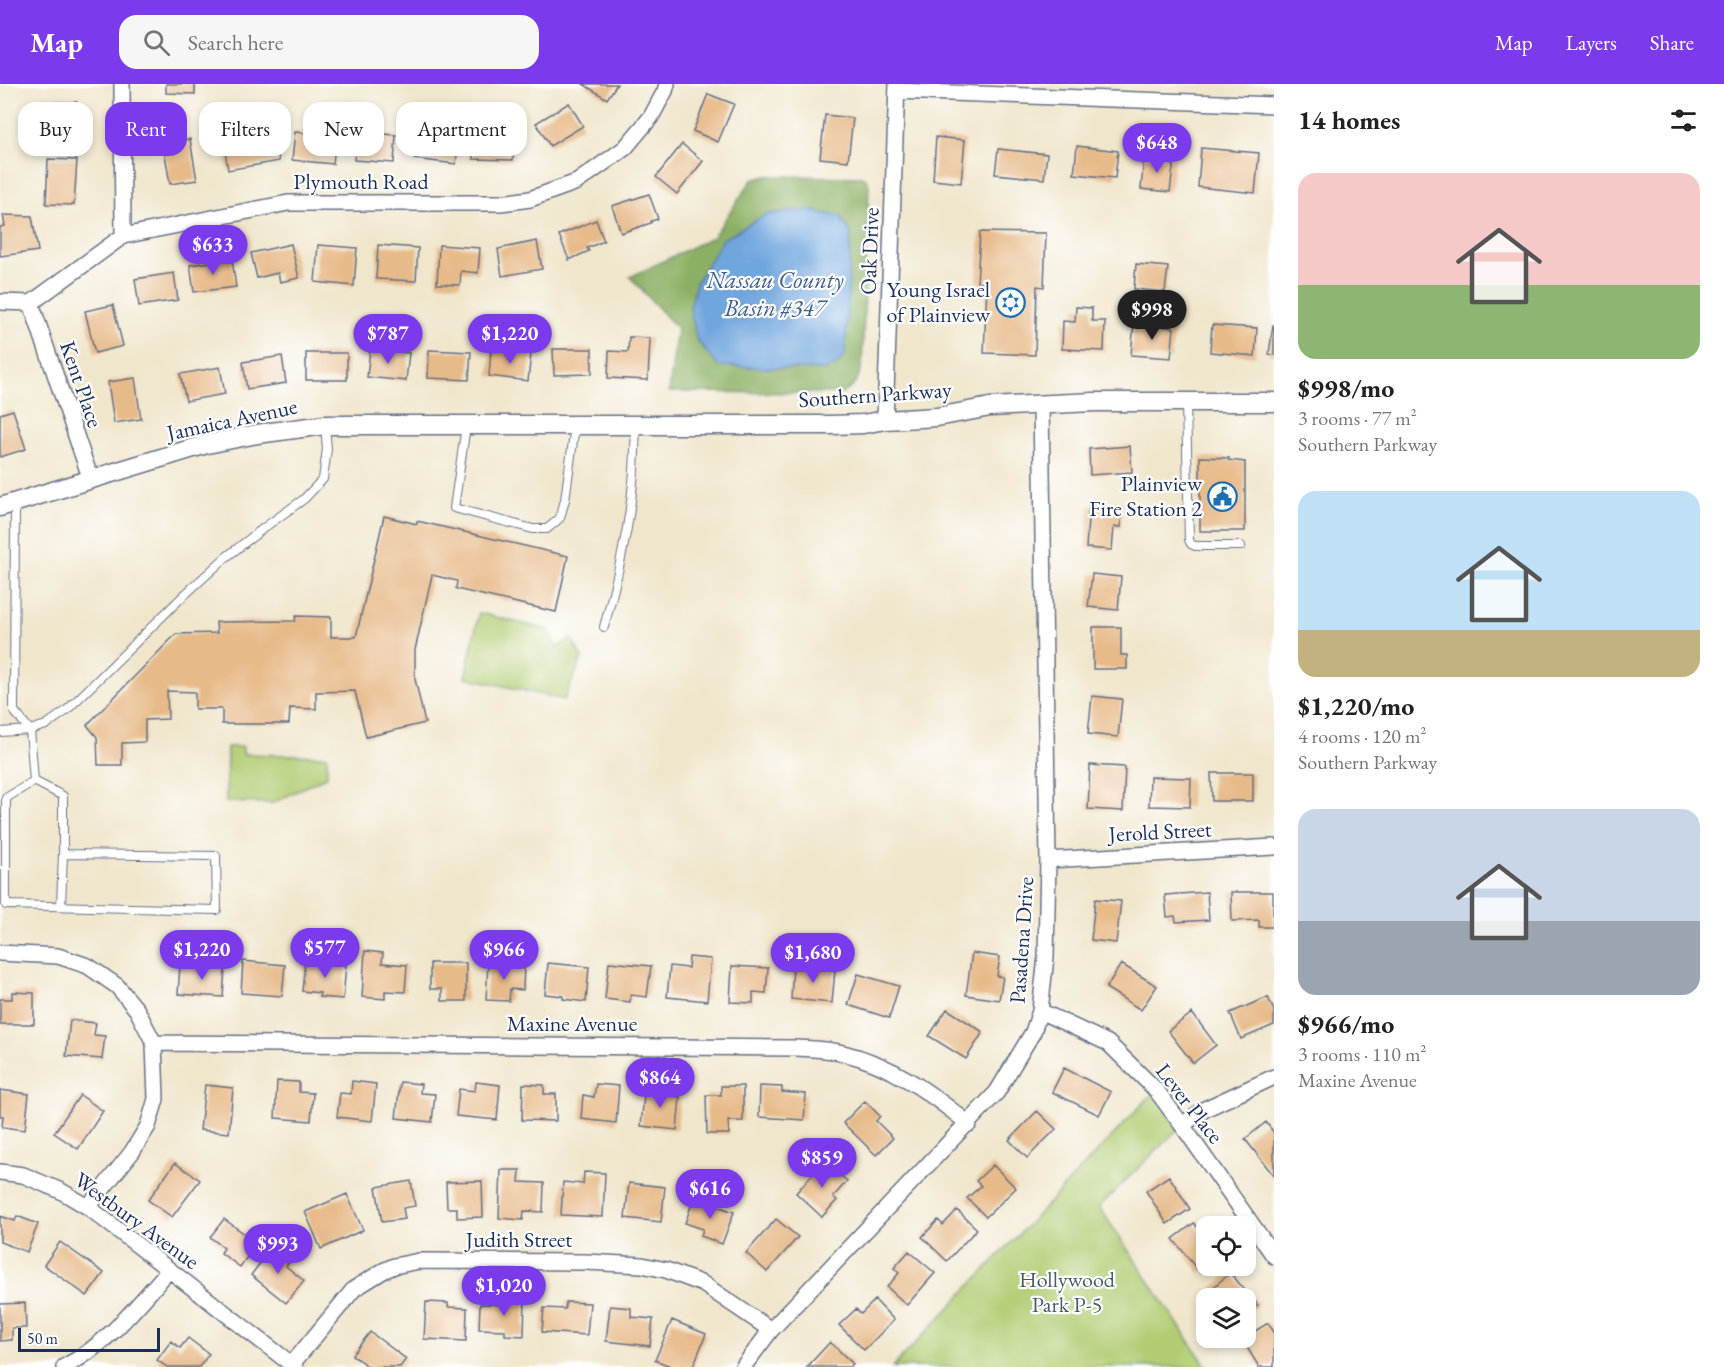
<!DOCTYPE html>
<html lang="en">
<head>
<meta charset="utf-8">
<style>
	:root { --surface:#fff; --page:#f6f6f6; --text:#202124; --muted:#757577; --accent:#7c3aed }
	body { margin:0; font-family:"EB Garamond",serif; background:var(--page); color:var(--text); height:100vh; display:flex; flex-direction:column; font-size:22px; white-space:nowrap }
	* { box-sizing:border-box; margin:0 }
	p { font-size:20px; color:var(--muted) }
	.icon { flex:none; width:33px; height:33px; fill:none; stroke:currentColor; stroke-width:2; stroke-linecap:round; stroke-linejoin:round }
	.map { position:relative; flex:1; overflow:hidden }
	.sheet { display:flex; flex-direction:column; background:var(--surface); width:450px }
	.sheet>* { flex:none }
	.guide { position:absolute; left:18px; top:18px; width:570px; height:54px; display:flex; gap:12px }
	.fabs { position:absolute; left:1196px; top:1132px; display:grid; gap:12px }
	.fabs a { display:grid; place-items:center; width:60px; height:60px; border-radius:12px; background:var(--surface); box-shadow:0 3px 9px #0003; font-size:30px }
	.scale { position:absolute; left:18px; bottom:15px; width:142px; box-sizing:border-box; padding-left:6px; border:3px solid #1b2f5e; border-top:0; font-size:16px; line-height:21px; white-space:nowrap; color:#1b2f5e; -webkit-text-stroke:4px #fff; paint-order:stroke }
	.price { position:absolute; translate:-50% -51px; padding:0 14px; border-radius:21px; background:var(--accent); color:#fff; font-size:20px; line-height:39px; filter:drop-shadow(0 2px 3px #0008) }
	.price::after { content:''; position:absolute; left:50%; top:36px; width:18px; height:14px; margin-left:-9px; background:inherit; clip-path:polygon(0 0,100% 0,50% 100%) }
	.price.active { background:#222; color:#fff }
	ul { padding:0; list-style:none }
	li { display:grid; align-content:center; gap:12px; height:318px; padding:0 24px }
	li span { display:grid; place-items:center; height:186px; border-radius:18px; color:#555 }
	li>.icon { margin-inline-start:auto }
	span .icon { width:108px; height:108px; fill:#fffc; stroke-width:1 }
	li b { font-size:26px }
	h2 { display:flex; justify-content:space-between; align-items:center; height:72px; padding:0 24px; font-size:26px }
	.pill { padding:0 21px; border-radius:18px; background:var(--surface); box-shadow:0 3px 9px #0003; font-size:21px; line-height:54px }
	.pill.active { background:var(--accent); color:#fff }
	header { display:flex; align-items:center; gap:36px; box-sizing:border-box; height:84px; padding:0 30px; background:var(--accent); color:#fff }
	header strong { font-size:28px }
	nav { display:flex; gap:33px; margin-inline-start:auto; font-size:21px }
	.search { width:420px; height:54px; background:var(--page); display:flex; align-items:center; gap:15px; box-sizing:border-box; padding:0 21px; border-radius:18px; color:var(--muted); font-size:22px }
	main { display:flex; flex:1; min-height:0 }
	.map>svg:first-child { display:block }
</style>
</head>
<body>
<header>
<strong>Map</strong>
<div class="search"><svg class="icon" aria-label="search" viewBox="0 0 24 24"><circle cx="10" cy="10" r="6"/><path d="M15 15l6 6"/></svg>Search here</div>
<nav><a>Map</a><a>Layers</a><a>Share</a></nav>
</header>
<main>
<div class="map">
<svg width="1274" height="1283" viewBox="0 0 1274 1283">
	<rect width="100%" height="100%" fill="#fff"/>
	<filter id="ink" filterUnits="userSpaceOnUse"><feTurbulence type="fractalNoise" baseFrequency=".0167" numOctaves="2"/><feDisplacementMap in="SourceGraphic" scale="12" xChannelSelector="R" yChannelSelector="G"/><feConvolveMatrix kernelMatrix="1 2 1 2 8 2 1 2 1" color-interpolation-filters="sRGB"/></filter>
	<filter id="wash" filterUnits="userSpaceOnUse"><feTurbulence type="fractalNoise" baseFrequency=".008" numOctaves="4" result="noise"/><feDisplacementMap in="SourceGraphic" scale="24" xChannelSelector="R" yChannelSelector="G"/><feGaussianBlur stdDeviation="1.35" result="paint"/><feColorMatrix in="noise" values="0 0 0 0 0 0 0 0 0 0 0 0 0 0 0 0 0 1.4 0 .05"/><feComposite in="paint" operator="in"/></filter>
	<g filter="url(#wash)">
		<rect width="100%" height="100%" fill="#f0e6cc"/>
		<path fill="#b1cc72" stroke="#667e68" stroke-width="1.5" d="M479,529L548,546L557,563L572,555L582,574L564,616L465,593Z
			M227,663H243V670L327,672V692L273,719L226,718Z
			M1156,1006L1182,1041L1099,1123L1207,1283H893Z"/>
		<path fill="#8cb064" stroke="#547061" stroke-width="1.5" d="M767,92L865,93L869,101L862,282C857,297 857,301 842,309L669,308L677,244L630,193L713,153L752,96Z"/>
		<path fill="#70a5dd" stroke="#466a9e" stroke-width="1.5" d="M808,126L840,132L851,149L845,271L838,280L825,286L718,282L697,256L690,225L696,199L723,155L767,130Z"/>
		<g id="blocks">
			<path fill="#e7ba89" d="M166,0H195V10L166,9Z
				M583,0H617L607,15Z
				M708,10L734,20L718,58L693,47Z
				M49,18H77L78,58L50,59Z
				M569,19L583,42L550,62L536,39Z
				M825,31L853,34L848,77L820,74Z
				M257,42L259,52L274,49L279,77L228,86L224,60L246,56L244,44Z
				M417,47L459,51L456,80L414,75Z
				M295,48L336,52L333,80L292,76Z
				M357,48L396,51L394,79L354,76Z
				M474,48L514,49L513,76L473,75Z
				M936,53L965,56L961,99L933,96Z
				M190,55L197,96L170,100L163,59Z
				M682,60L703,77L677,110L656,93Z
				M1077,62L1118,67L1115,94L1074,90Z
				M1201,64L1259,69L1255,109L1198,103Z
				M998,65L1047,70L1044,95L995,90Z
				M1144,73L1174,76L1170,108L1141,105Z
				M48,75L77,76L74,121L46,120Z
				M649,110L658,135L651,137V139L621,149L612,122Z
				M3,131L32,132L38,167L0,172V143L5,142Z
				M596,136L604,157L587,164L589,167L569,176L559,151Z
				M980,148L1046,149L1044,203L1037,202L1035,271L984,269L987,200L977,199Z
				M537,157L542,185L502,192L498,165Z
				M291,160L299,194L280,198L278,189L257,194L251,169Z
				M318,161L357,164L354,202L315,198Z
				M378,161L418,164L416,197L376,195Z
				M439,161L480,164L478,189L461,187L460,201L437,200Z
				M232,175L236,203L194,208L190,181Z
				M1136,180L1168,183L1165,208L1134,205Z
				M174,189L178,216L139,222L135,195Z
				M113,221L123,262L95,269L85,227Z
				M1076,223L1092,224V237H1105L1104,267L1062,265L1063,237L1075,238Z
				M1134,239L1174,244L1171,274L1131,271Z
				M1212,241L1257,244L1255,272L1210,268Z
				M1273,241L1274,242V271L1269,270Z
				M629,253L650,254L648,296L608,294L609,267L628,268Z
				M370,265L409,269L406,297L367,293Z
				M491,265L531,269L528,297L489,292Z
				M553,265H592V290L554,291Z
				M429,266L471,268L469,296L428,294Z
				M306,269H347V296H306Z
				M282,272L286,299L247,305L243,278Z
				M220,283L225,310L186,317L180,290Z
				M135,294L141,335L114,339L108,298Z
				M13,326L26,365L0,373V330Z
				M1130,362L1132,388L1090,391L1089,365Z
				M1200,373L1229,374L1228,376L1245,378V447H1200Z
				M1089,421L1122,424L1121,443H1114L1112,466L1086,464Z
				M384,432L417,440V437L568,472L556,528L456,505L457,497L432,491L415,566V595L425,639L366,653L355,607L316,608V625L290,624L289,640H222V625H195V608L167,607L168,635L145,636V658L122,659V681H98L97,653L87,641L176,550L217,549L216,538L295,537L296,532L331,533V553H356Z
				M1092,490L1121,493L1118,526L1088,523Z
				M1093,543H1121V571H1127V585H1093Z
				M1092,612L1122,615L1118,653L1088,650Z
				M1090,681L1125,683L1123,727L1088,725Z
				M1211,689H1253V717H1212Z
				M1150,693L1191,694L1190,723L1149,722Z
				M1207,808L1209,836L1176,838L1175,832L1167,833L1165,811Z
				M1231,808H1273V843H1259V836L1232,837Z
				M1095,815L1121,817L1116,859L1091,856Z
				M365,867L383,869L382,879L407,881L405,908L385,907V915L362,913Z
				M972,869L1000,873L997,892L1003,893L999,916L966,911Z
				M689,873L711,875L707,917L667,913L670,882L688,884Z
				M243,877L285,881L282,912L241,909Z
				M305,877L346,881L343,915L319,913L320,909L302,907Z
				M609,878L651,882L647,913L631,911L630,918L605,915Z
				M430,879H466V917H442V905H430Z
				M488,879L524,881L523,906L510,905L509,917L486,916Z
				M548,879L589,883L586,918L563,915V912L545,910Z
				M1121,880L1157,902L1141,926L1106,904Z
				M180,881L225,884L223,913L178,910Z
				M732,882L768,884L766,909L753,908V919L730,918Z
				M793,882L835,886L832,919L791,915Z
				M858,890L899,902L889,934L848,921Z
				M12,908L34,909V940H0V915H12Z
				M1268,913L1274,927V941L1241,955L1230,929Z
				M947,925L983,948L966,975L929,952Z
				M1192,929L1216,961L1193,979L1168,947Z
				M70,936L96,939L94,951L105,952L102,975L66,972Z
				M1064,984L1111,1008L1099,1031L1052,1008Z
				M277,997L299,998V1008L313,1009L311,1037L275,1034Z
				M352,997L376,1000L372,1037L337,1033L340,1009L351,1010Z
				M400,998L421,1000L420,1009L435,1010L432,1038L396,1034Z
				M476,998L500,1001L497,1036L456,1032L459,1005L475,1007Z
				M523,1000L544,1001V1010H556V1037L522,1036Z
				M596,1000L619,1002L616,1039L581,1035L583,1011L594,1013Z
				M645,1000L666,1003L665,1011L680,1013L677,1046L641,1042Z
				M205,1001L233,1004L229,1049L200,1046Z
				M721,1002H743V1037H728L729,1050H707L706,1011H721Z
				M760,1002L782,1003V1008L806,1010L804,1036L759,1033Z
				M0,1006L29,1010L25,1046L2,1043L3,1032H0Z
				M80,1011L103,1027L78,1065L54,1049Z
				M865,1017L880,1032L876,1037L893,1054L876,1071L843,1039Z
				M1037,1027L1056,1045L1027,1074L1009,1056Z
				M1266,1038L1274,1049V1092L1245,1055Z
				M824,1077L847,1097L833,1113L837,1116L822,1133L796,1109Z
				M175,1079L200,1096L172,1133L148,1116Z
				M993,1081L1016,1104L986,1133L967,1114L981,1102L976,1097Z
				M501,1086H520L519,1098L544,1099L543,1128L524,1127L523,1136L499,1134Z
				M584,1088L605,1089L603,1133L561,1131L563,1098L583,1100Z
				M1169,1092L1190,1125L1167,1140L1146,1107Z
				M411,1097L415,1122L403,1124L405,1135L382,1138L376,1103Z
				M482,1097L483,1133L457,1134V1124H447L446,1098Z
				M629,1099L665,1103L661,1138L625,1134Z
				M347,1110L363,1146L321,1165L305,1128Z
				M694,1114L734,1128L722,1160L701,1152L703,1145L685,1139Z
				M957,1126L977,1145L947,1177L922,1153L938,1136L943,1141Z
				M0,1132L15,1137L17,1132L38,1140L27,1168L0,1158Z
				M224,1135L257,1159L240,1183L221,1169L224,1164L210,1153Z
				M776,1135L798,1153L767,1188L746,1169Z
				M1194,1139L1206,1154V1182H1209L1200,1189L1173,1155Z
				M60,1158L104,1189L87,1212L44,1181Z
				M274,1161L291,1175L286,1182L304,1197L286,1219L251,1191Z
				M909,1167L935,1189L907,1221L887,1203L899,1189L894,1184Z
				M1230,1189L1258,1221L1245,1232V1215H1216L1209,1207Z
				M504,1214H525L524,1252L505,1251V1246L479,1245L480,1220L503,1221Z
				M875,1216L894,1236L864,1266L839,1241L856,1225L861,1230Z
				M426,1218L448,1219V1223L467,1224L466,1257L424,1255Z
				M566,1218L590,1219L587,1251L542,1248L544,1224L565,1225Z
				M25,1219L26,1244H12V1256L0,1257V1220Z
				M610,1222L631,1224V1233L653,1235L650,1262L606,1257Z
				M672,1236L706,1250L693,1283H673L655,1276Z
				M1268,1239L1274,1248V1283H1259L1242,1255Z
				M370,1248L406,1275L400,1283H369L352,1271Z
				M188,1254L209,1270L199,1283H167L157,1276L171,1257L180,1264Z
				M830,1258L853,1280L849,1283H807Z"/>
		</g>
	</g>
	<g filter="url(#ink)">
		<use href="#blocks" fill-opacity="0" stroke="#666f84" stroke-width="1.5"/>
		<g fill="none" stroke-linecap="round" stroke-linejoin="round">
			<defs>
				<path id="service" d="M1186,318L1189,456L1191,460L1195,462H1241
					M466,342L454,424L533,445H547L560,434L565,416L575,342
					M15,419L14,627L30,646L46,641L66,627L180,515L225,474L265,443L304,415L323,395L327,365L325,341
					M604,543C617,496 629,447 633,398C635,380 635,361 636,342
					M0,648L30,646L34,697L6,714V821L217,826L216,772L63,770V712L34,697
					M61,822L63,770"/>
				<path id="minor" d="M122,0L123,152
					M897,7L1274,21
					M0,218L31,219
					M31,219L123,152L288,119H501L530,115L577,98L625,64L651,33L665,7L667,0
					M31,219L91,396
					M885,336L897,0
					M1048,776L1274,763
					M0,869L58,872L88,882L117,902L137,926L154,959L156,1015L148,1042L132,1068L88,1123
					M1040,927L1108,959L1156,1006L1182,1041L1274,1172
					M154,959L796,964C812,965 828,965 843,969C893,981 929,1008 969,1040
					M1182,1041L1205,1025L1274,993
					M0,1088L23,1091L61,1107L88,1123L295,1283
					M292,1280L354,1205L383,1187L394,1182L419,1177L586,1178L642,1181L666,1186L703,1200L771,1246
					M64,1283C107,1261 137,1222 169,1186
					M743,1283L771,1246L997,1008L1033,948L1040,927L1046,873L1048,776L1041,321"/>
				<path id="tertiary" d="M0,423L207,360L257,350L325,341H831L863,340L885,336L937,333L990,323L1094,318H1274"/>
			</defs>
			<use href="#service" stroke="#666f84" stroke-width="10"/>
			<use href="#minor" stroke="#666f84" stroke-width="18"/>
			<use href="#tertiary" stroke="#666f84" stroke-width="21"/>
			<use href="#service" stroke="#fff" stroke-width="8"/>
			<use href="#minor" stroke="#fff" stroke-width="15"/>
			<use href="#tertiary" stroke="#fff" stroke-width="18"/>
		</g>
	</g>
	<defs>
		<symbol id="synagogue-ring" viewBox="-11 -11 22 22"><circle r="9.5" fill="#fff" stroke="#1f6fb2" stroke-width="1.5"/><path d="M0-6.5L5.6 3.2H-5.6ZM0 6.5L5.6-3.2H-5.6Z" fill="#1f6fb2"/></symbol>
		<symbol id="civic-ring" viewBox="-11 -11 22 22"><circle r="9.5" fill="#fff" stroke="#1f6fb2" stroke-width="1.5"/><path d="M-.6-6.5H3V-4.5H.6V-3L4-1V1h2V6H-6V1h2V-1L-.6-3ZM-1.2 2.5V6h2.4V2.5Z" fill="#1f6fb2"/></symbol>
	</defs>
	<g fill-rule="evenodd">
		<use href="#synagogue-ring" x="994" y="202" width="33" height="33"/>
		<use href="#civic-ring" x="1206" y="396" width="33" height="33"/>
	</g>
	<g text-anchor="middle" stroke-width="4.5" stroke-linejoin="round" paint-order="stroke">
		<g font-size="22" fill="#1b2f5e" stroke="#fff">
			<text x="361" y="105">Plymouth Road</text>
			<text transform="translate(869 167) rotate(-88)" y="8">Oak Drive</text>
			<text transform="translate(82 300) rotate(71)" y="8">Kent Place</text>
			<text transform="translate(875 310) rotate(-4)" y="8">Southern Parkway</text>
			<text transform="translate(232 335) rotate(-12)" y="8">Jamaica Avenue</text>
			<text transform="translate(1160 747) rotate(-3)" y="8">Jerold Street</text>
			<text transform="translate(1021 856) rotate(-86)" y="8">Pasadena Drive</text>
			<text x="572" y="947">Maxine Avenue</text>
			<text transform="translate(1190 1019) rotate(52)" y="8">Lever Place</text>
			<text transform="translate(137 1136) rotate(36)" y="8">Westbury Avenue</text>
			<text x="519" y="1163">Judith Street</text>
		</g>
		<g font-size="22" fill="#1b2f5e" stroke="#fff" text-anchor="end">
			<text x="990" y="213">Young Israel<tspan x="990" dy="25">of Plainview</tspan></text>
			<text x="1202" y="407">Plainview<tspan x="1202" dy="25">Fire Station 2</tspan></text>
		</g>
		<g font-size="22" fill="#485e64" stroke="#fff">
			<text x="1067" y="1203">Hollywood<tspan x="1067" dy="25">Park P-5</tspan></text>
		</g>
		<g font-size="24" font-style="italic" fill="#3d5e91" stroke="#fff">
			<text x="775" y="204">Nassau County<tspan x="775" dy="28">Basin #347</tspan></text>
		</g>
	</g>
</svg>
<div class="fabs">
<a><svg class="icon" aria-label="locate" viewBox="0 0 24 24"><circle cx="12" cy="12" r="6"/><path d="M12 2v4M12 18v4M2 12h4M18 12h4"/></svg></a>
<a><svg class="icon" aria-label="layers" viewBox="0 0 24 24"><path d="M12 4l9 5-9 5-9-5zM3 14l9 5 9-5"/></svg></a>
</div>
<div class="scale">50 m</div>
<b class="price" style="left:1157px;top:90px">$648</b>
<b class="price" style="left:213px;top:192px">$633</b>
<b class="price active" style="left:1152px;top:257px">$998</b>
<b class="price" style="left:388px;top:281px">$787</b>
<b class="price" style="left:510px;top:281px">$1,220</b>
<b class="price" style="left:325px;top:895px">$577</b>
<b class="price" style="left:202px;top:897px">$1,220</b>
<b class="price" style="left:504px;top:897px">$966</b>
<b class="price" style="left:813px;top:900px">$1,680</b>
<b class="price" style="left:660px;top:1025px">$864</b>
<b class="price" style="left:822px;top:1105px">$859</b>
<b class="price" style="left:710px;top:1136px">$616</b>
<b class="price" style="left:278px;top:1191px">$993</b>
<b class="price" style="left:504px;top:1233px">$1,020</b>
<div class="guide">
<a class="pill">Buy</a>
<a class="pill active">Rent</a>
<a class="pill">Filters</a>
<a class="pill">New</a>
<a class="pill">Apartment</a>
</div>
</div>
<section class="sheet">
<h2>14 homes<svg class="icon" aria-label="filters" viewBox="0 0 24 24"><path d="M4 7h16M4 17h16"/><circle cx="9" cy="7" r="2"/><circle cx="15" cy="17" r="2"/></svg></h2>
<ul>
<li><span style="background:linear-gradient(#f6c9c9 60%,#8fb573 0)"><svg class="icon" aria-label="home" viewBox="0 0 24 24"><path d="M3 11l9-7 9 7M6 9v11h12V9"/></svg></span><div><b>$998/mo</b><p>3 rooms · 77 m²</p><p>Southern Parkway</p></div></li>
<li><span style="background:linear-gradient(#bfe0f5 75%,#c2b280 0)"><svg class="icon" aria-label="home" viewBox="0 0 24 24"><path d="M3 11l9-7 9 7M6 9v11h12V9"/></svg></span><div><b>$1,220/mo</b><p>4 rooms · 120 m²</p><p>Southern Parkway</p></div></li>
<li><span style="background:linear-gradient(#c9d6e8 60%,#9aa5b1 0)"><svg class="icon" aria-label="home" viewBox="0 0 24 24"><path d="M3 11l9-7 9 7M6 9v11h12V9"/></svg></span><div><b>$966/mo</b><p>3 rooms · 110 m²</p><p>Maxine Avenue</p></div></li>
</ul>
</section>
</main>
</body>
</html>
